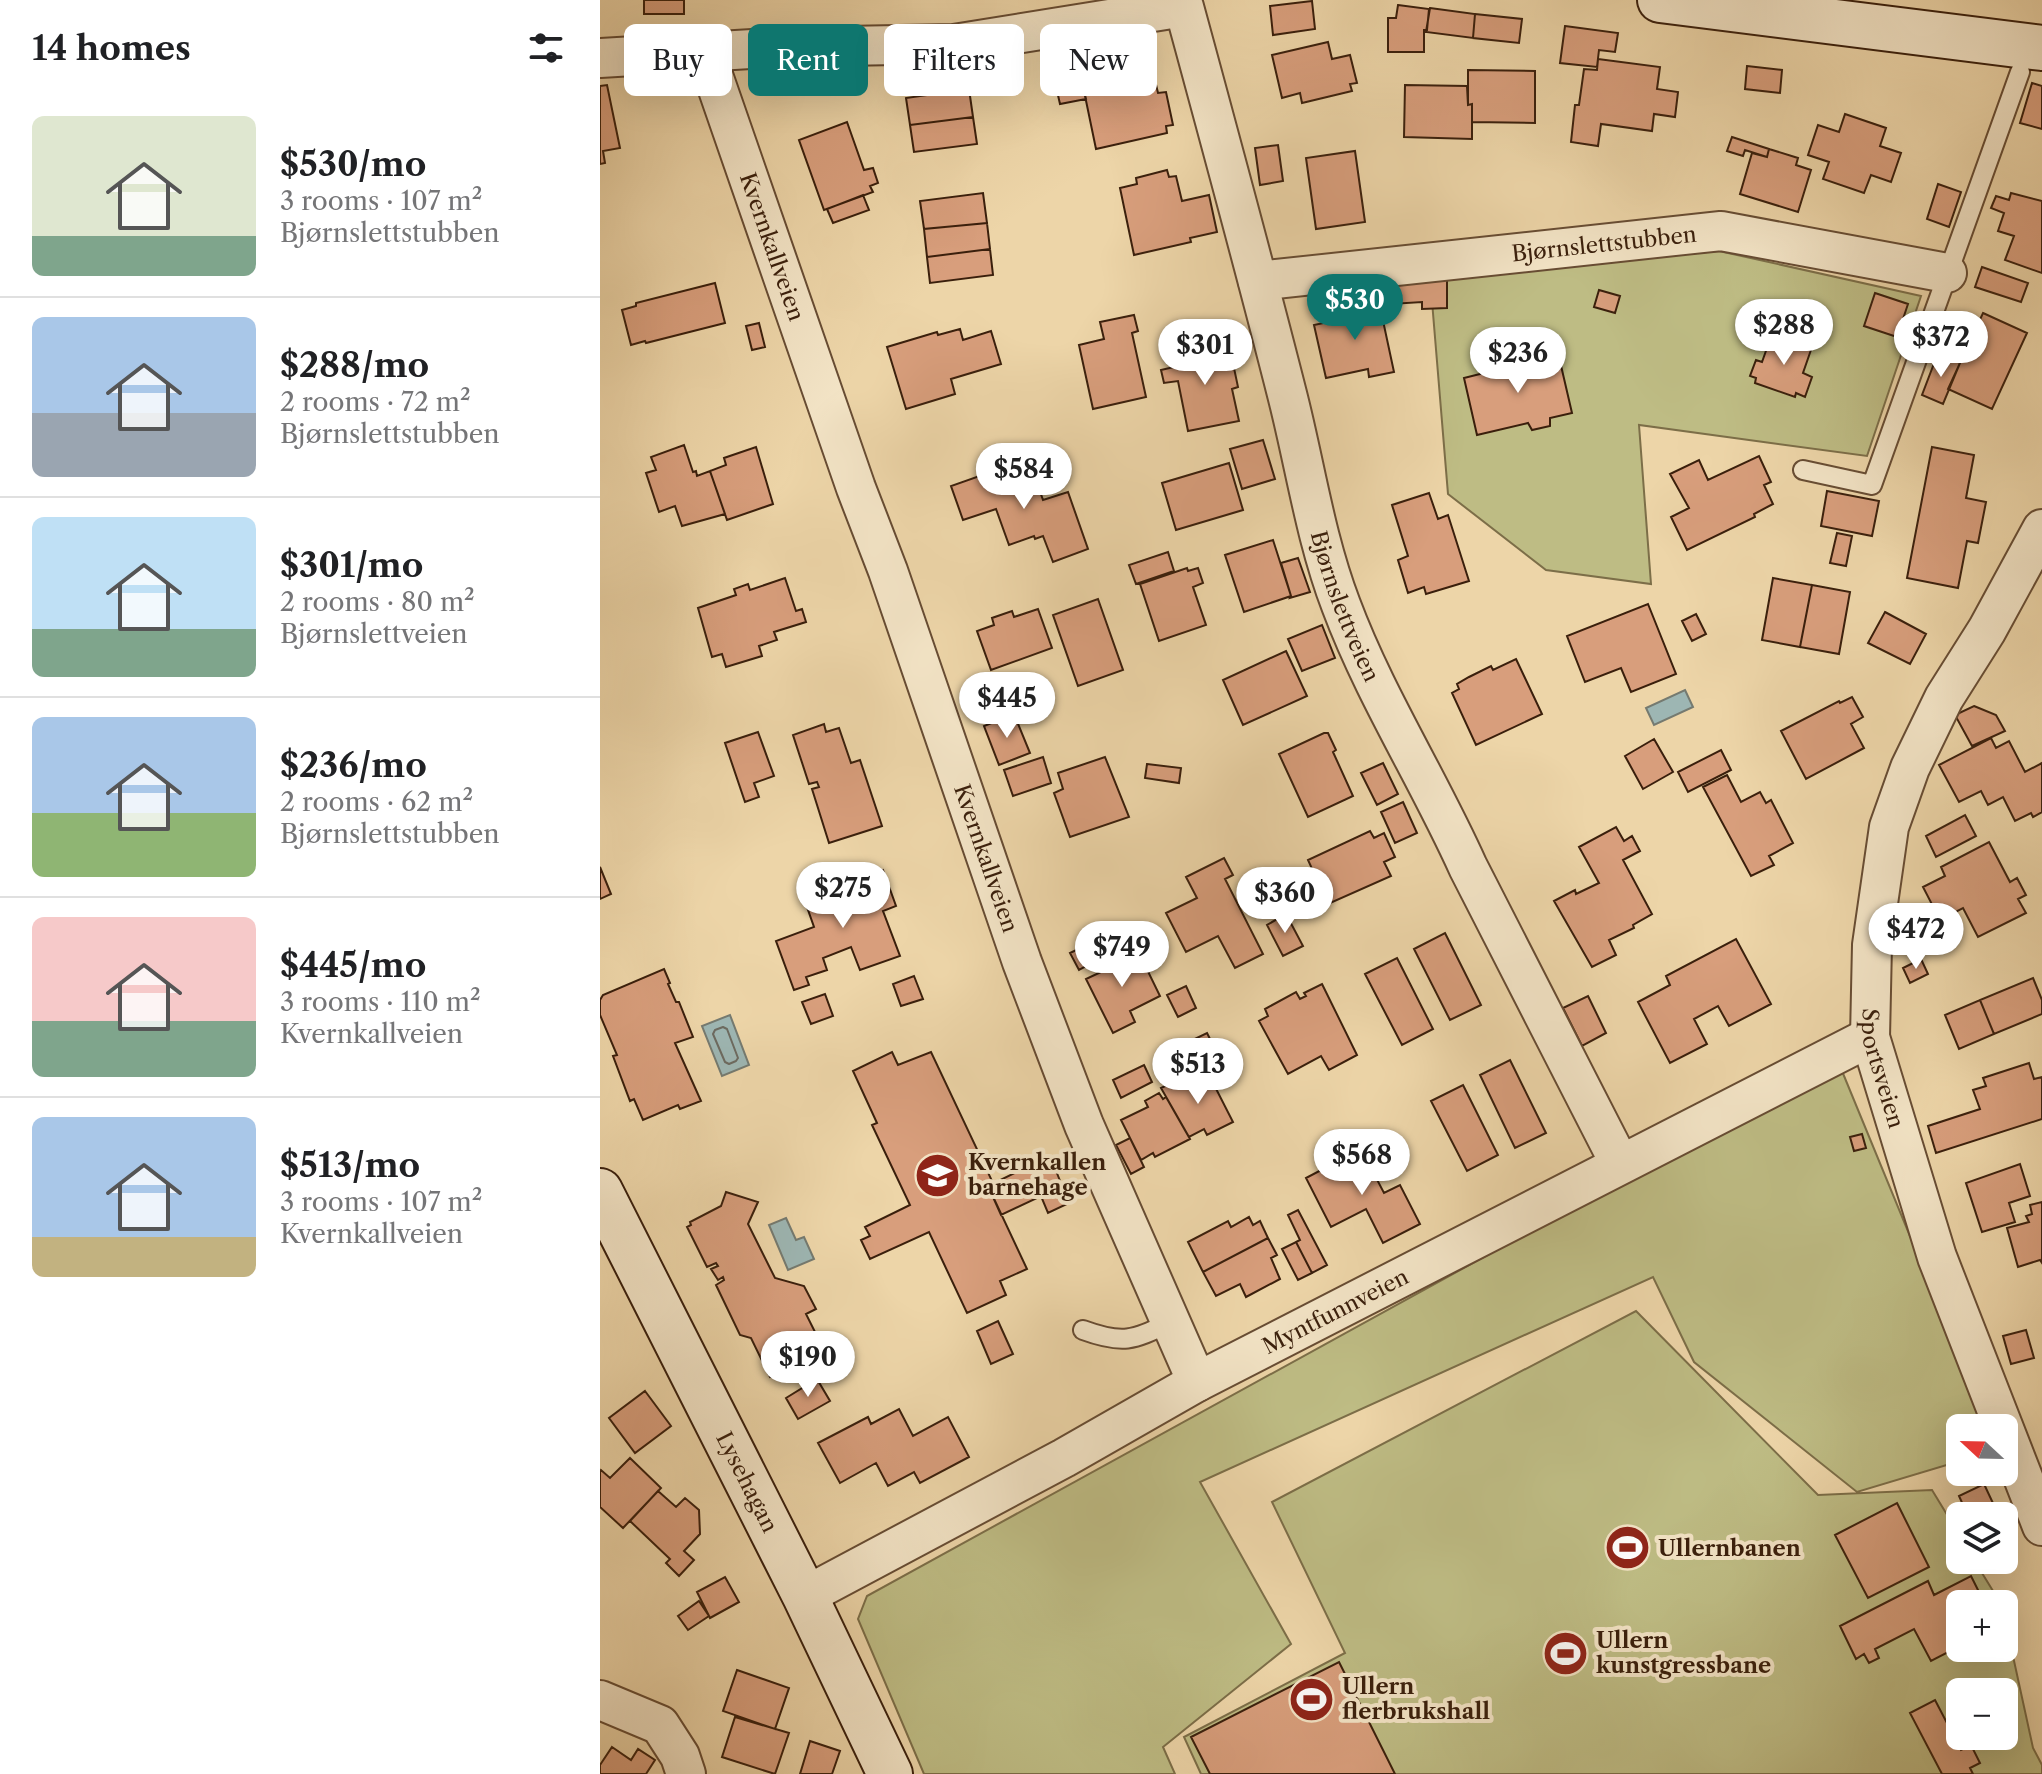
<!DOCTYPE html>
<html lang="en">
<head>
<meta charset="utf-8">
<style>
	:root { --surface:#fff; --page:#f6f6f6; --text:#202124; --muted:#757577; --line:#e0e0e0; --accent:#0f766e }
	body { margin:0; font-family:"Libre Caslon Text",serif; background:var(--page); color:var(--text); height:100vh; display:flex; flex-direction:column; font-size:30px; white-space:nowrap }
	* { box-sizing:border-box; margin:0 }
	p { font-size:26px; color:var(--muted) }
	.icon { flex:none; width:44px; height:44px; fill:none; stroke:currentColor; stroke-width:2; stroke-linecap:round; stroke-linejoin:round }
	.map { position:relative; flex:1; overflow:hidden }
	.drawer { display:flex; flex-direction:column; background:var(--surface); width:600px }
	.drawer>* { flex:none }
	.hud { position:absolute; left:24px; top:24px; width:760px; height:72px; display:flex; gap:16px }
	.needle { width:52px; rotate:292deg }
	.fabs { position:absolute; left:1346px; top:1414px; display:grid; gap:16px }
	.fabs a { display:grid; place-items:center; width:72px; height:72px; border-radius:12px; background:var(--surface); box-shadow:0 8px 32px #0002; font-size:40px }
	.price { position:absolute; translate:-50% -68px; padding:0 18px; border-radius:28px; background:#fff; color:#222; font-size:26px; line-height:52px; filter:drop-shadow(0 2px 4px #0008) }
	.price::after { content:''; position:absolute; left:50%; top:48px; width:24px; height:18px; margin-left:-12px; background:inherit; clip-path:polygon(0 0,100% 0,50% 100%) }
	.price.selected { background:var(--accent); color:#fff }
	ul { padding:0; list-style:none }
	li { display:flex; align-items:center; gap:24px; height:200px; padding:0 32px }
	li+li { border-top:2px solid var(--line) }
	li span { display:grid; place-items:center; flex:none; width:224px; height:160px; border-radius:12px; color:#555 }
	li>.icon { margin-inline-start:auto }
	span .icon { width:96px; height:96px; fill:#fffc; stroke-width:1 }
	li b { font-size:34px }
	h2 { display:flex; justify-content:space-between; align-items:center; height:96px; padding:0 32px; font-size:34px }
	.pill { padding:0 28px; border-radius:12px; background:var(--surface); box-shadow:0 8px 32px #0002; font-size:28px; line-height:72px }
	.pill.selected { background:var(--accent); color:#fff }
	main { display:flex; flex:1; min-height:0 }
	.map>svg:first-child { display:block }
</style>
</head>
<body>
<main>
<section class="drawer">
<h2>14 homes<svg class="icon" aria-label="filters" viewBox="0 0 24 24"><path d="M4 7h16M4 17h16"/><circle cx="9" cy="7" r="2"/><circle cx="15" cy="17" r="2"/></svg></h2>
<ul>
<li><span style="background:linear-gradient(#dfe7d0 75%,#7fa58c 0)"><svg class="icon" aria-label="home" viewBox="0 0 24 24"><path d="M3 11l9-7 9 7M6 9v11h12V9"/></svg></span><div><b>$530/mo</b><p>3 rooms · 107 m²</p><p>Bjørnslettstubben</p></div></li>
<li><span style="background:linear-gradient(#a9c7e8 60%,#9aa5b1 0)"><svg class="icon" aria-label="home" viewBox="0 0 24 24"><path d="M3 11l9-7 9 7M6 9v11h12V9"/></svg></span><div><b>$288/mo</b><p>2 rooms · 72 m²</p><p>Bjørnslettstubben</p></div></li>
<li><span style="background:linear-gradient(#bfe0f5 70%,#7fa58c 0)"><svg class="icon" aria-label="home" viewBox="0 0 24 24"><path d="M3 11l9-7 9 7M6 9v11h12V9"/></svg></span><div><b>$301/mo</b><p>2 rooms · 80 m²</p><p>Bjørnslettveien</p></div></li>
<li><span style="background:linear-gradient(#a9c7e8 60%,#8fb573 0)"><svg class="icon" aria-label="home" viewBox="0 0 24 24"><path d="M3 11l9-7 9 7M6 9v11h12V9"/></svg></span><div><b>$236/mo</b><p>2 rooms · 62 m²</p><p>Bjørnslettstubben</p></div></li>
<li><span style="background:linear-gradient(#f6c9c9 65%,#7fa58c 0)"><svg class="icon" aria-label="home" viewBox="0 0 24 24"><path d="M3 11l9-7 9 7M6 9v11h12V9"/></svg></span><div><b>$445/mo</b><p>3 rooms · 110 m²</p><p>Kvernkallveien</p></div></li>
<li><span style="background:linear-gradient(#a9c7e8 75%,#c2b280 0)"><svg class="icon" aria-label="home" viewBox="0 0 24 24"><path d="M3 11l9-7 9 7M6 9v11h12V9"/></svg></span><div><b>$513/mo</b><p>3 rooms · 107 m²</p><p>Kvernkallveien</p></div></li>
</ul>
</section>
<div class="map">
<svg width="1442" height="1774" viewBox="0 0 1442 1774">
	<rect width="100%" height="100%" fill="#edd5a8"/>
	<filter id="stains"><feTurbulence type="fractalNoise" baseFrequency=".0025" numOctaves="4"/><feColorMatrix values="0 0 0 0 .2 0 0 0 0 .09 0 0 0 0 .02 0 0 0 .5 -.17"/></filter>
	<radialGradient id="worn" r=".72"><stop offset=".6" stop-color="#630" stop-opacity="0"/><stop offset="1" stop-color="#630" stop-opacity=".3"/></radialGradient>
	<path fill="#bebc84" stroke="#7c6e48" stroke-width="2" fill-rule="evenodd" d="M1119,251L1321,296L1267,456L1039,425L1051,584L946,570L848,494L830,277Z
		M1242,1071L1389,1428H1360V1461L1257,1492L1094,1362L1053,1277L600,1482L691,1644L563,1747L575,1774H324L258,1619L267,1596L993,1197Z
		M1036,1311L1218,1495L1332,1490L1360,1536V1560H1374L1401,1604H1360V1648H1404V1615L1433,1748L1442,1765V1774H601L584,1737L745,1653L672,1502ZM1360,1692H1404V1736H1360Z"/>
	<path fill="#9db6b3" stroke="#757a70" stroke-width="2" d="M1085,690L1093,707L1054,725L1046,708Z
		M130,1015L149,1065L122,1076L102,1026Z
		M186,1218L196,1240L204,1237L214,1259L188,1270L169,1225Z"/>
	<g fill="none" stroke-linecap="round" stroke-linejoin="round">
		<path stroke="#6c6a60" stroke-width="2" d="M123,1027L127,1029L138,1058L136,1061L129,1064L125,1062L113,1034L115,1030Z"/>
	</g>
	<path fill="#d89e7c" stroke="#3a1f0c" stroke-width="2" d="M44,0H84V14H44Z
		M712,1L715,29L673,35L670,6Z
		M798,5L829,9L827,30H824V52H788V18H796Z
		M830,8L875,14L873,38L826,32Z
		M875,14L922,19L919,43L873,38Z
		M965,26L1018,33L1015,52L999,50L997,67L960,63Z
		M728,42L732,59L750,55L757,83L750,84L752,91L702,103L700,93L682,98L672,55Z
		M485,52L493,89L484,91L486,99L460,104L450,60Z
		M998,59L1060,67L1057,89L1078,92L1075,117L1054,114L1052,131L1001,124L998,146L971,142L975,105H979L984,69L997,70Z
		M1147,66L1182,70L1180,93L1145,89Z
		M868,70L935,71V123L872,122V104L868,105Z
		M554,76L558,93L566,92L573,125L566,126L567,133L496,149L484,91Z
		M1432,83L1442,86V129L1420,123Z
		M7,85L20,148L3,151L5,163L0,164V86Z
		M805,85L867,86L868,105L872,104V139L804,137Z
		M369,89L373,117L310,125L306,98Z
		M1245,114L1286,128L1280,146L1301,153L1291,182L1271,175L1264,193L1223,179L1229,162L1208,155L1218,125L1239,132Z
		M373,117L377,144L314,152L310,125Z
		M247,122L264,170L273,168L278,183L270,186L273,192L224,210L199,140Z
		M1132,137L1169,149L1167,157L1145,150L1143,156L1127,151Z
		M678,145L683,181L660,185L655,148Z
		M1169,149L1198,158L1196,165L1211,170L1198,212L1140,194L1152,153L1167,157Z
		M755,151L765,222L716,229L706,158Z
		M567,170L569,177L576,176L582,201L609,195L617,232L590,238L591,242L534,255L520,188L537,184L536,178Z
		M1338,184L1361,192L1349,227L1327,219Z
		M383,193L387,223L324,229L320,201Z
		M1411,193L1442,201V273L1405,260L1414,236L1398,231L1404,213L1391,208L1396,196L1409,200Z
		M263,195L269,210L233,223L227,209Z
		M387,223L390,249L327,257L324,229Z
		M390,249L393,275L330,283L327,257Z
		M1382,267L1428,283L1421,302L1375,287Z
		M847,278V308L822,309V302L791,304L790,280Z
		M115,283L125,323L46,343L45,341L31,345L22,310L36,306V303Z
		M999,290L1020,296L1015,313L994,307Z
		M1275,293L1308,304L1297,337L1264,326Z
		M779,302L794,372L769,377L768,369L726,378L714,325L733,321L731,312Z
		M1383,313L1427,333L1392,409L1348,389Z
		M534,315L538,331L532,333L546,397L493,409L479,345L504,339L500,322Z
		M159,323L165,347L152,350L146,326Z
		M360,329L363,340L391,331L401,364L351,379L355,394L306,409L287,347L337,332L338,335Z
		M1172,334L1212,347L1203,373L1212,377L1205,397L1196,393L1195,397L1155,383L1156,378L1150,376L1156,360L1162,362Z
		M622,345L627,369L634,368L638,387L632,389L639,421L588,431L578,381L564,383L561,370L574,367L572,355Z
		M1338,353L1360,363L1343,404L1322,395Z
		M927,356L929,364L959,357L972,413L950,418V426L932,430L928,423L877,435L864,378L904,368L903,362Z
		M663,440L675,479L642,489L630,449Z
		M84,445L93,472L96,471L97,476L110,471L125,514L82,526L75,506L59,512L46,473L56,470L51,457Z
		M156,447L173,504L127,520L110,471L126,465L124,458Z
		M1332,447L1374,455L1366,498L1386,502L1378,543L1367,541L1358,588L1307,578Z
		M1159,456L1171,482L1164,485L1173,504L1154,514L1155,517L1087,550L1071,517L1089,508L1070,474L1099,460L1108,480Z
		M629,463L643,510L576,530L562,483Z
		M432,468L443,500L468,492L488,549L453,562L443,536L435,539L434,536L409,545L396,509L363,520L351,486L388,473L391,482Z
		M1227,491L1279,501L1272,536L1221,526Z
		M829,493L838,519L848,515L869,581L826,594L824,587L808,593L798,560L808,556L792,505Z
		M1237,533L1252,536L1246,566L1230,563Z
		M673,540L691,596L644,612L625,555Z
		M568,552L574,571L536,584L529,565Z
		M698,558L710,592L690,598L691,596L681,563Z
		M587,568L588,571L598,568L603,583L593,587L606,625L559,641L540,584Z
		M185,578L196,611L202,609L206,622L174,632L177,640L159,646L162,656L126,667L122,654L112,657L98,608L136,595L134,589L148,584L150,590Z
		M1173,578L1212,585L1200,647L1162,640Z
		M1212,585L1250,592L1239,654L1200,647Z
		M498,599L523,670L478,686L453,615Z
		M1048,604L1076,674L1031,692L1021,668L985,682L967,636Z
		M438,609L452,648L391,670L377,631L394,625L392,618L412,611L414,617Z
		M1285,612L1326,634L1310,664L1268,643Z
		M1096,614L1106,634L1092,641L1082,621Z
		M722,625L735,658L702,671L688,639Z
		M686,651L707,696L643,725L623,680Z
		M916,659L942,714L876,745L852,693L859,689L857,684L869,677L891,666L893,670Z
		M1252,697L1263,717L1251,724L1264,748L1206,779L1181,731L1239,701L1240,703Z
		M1374,706L1396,715L1405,731L1372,746L1355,715Z
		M414,714L430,753L399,765L384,726Z
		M224,724L226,732L239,728L251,763L260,760L282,826L229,843L212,789L219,787L217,782L209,784L193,735Z
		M158,732L174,776L154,783L159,797L145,802L125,743Z
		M724,733H728L736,750L733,752L753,796L708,817L679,754Z
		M1391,738L1396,748L1409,741L1425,772L1442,763V812L1433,817L1431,813L1415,821L1403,797L1388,805L1381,791L1359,802L1339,765Z
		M1054,739L1073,772L1043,789L1025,756Z
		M1121,750L1131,770L1088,792L1078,772Z
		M443,757L451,783L413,796L404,770Z
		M505,757L529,817L470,837L454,793L463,789L458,773Z
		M783,763L798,794L777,805L761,773Z
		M547,764L581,768L579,783L545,778Z
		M1127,775L1141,802L1160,792L1166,803L1171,800L1193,843L1169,856L1174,865L1151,876L1103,787Z
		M803,802L817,833L795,843L781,812Z
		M1365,815L1376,836L1336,857L1326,836Z
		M1016,827L1024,841L1032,836L1040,851L1023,860L1052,914L1033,925L1034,928L1009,940L1016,955L992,967L954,901L975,890L976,894L999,883L979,847Z
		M770,831L774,838L784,833L795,857L784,862L791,876L728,904L708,860Z
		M1389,842L1410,882L1417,878L1426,895L1418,899L1426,913L1378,937L1363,908L1340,920L1323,887L1345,876L1341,867Z
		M624,858L633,875L625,879L663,954L635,968L618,936L586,952L566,913L597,898L586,877Z
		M0,867L11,894L0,899Z
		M283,870L296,906L283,911L300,956L260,970L251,947L223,958L227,970L206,977L209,985L194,990L176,941L214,927L207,907L241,895L238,887Z
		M686,914L703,946L683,956L667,925Z
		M512,933L520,948L479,970L470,953Z
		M845,933L881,1005L850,1020L814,949Z
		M1136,939L1171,1004L1129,1026L1118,1006L1094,1019L1107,1044L1070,1063L1038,1002L1070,985L1066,976Z
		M539,953L560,996L530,1011L535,1022L513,1033L486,979L501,972L498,966L522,954L524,960Z
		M797,958L833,1029L802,1045L765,974Z
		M1321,959L1328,974L1310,983L1303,968Z
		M64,969L70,983L68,984L76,1002H79L93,1037L75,1043L101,1101L80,1109L78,1105L43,1120L34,1099L30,1101L13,1056L17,1055L0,1015V1000L3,995Z
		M314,976L323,999L301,1006L293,984Z
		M1433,978L1442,1000V1014L1394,1034L1380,1000Z
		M722,984L757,1055L729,1070L721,1056L688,1074L659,1021L668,1016L665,1009L696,992L700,999L706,996L704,993Z
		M586,986L596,1008L578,1017L567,995Z
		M225,994L233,1016L211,1024L202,1002Z
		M988,996L1006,1033L982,1046L963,1008Z
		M1380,1000L1394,1034L1359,1049L1345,1015Z
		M607,1033L622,1063L594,1077L578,1047Z
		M292,1052L298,1065L331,1052L393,1183L388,1186L427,1269L400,1281L406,1295L367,1313L329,1232L270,1259L261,1240L270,1236L265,1227L310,1205L272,1125L277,1123L253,1071Z
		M910,1060L946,1133L915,1148L880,1075Z
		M1429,1063L1434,1079L1442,1077V1119L1336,1153L1328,1126L1380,1109L1373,1090L1386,1086L1383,1078Z
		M544,1065L552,1082L521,1098L513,1080Z
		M608,1073L633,1122L607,1135L604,1129L589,1137L561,1088L576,1081L579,1087Z
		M863,1085L898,1155L867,1171L831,1101Z
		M559,1093L563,1099L566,1097L590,1139L555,1157L553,1153L541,1160L521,1120L548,1107L545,1101Z
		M1262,1134L1266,1148L1254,1151L1250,1137Z
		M530,1138L544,1167L531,1174L516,1145Z
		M761,1149L784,1193L800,1185L820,1224L783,1243L766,1209L731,1227L706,1178Z
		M450,1156L469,1203L448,1213L441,1196L401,1215L388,1186Z
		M1420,1164L1430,1196L1409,1203L1415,1222L1382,1232L1366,1183Z
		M126,1192L158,1202L148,1224L175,1278L204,1286L216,1309L206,1314L224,1350L170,1377L151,1338L140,1335L116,1285L124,1280L123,1277L118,1280L111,1269L118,1266L116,1263L107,1267L87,1227L91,1225L90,1222L121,1206Z
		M1442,1202V1263L1440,1260L1418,1267L1407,1228L1429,1222L1426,1216L1432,1214L1430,1205Z
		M698,1210L727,1265L712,1273L696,1242L700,1240L688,1215Z
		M649,1217L653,1225L660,1221L668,1238L603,1272L588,1242L628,1221L631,1227Z
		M668,1238L677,1255L671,1258L680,1279L646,1297L640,1284L616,1296L603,1272Z
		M696,1242L712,1273L698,1280L682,1249Z
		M398,1321L413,1354L391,1364L377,1331Z
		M1426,1330L1434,1358L1411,1364L1403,1336Z
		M217,1379L230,1401L198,1419L186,1398Z
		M45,1391L71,1426L35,1453L9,1418Z
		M299,1409L313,1436L348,1417L369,1457L320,1483L314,1472L288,1486L276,1463L240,1483L218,1443L268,1417L271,1424Z
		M30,1458L61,1488L23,1528L0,1507V1472L1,1470L10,1478Z
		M1384,1484L1399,1516H1368L1359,1496Z
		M58,1491L76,1507L85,1498L99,1510L100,1534L84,1551L94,1560L79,1576L66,1563L70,1559L30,1521Z
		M1297,1503L1329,1567L1268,1598L1235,1535Z
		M1371,1576L1385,1604H1360V1630L1354,1633L1360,1646L1331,1661L1314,1629L1275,1649L1279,1658L1269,1663L1264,1654L1256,1659L1240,1626L1328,1581L1334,1595Z
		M125,1577L139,1602L110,1618L97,1592Z
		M99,1601L109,1616L88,1630L78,1616Z
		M739,1662L795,1774H610L591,1737Z
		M137,1670L189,1688L175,1729L123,1711Z
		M1335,1700L1361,1750L1371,1745L1380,1763L1370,1768L1373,1774H1342L1310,1713Z
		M135,1717L189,1733L175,1774L122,1757Z
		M210,1741L240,1751L232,1774H200Z
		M12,1747L31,1760L38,1749L55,1760L46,1774H0V1765Z"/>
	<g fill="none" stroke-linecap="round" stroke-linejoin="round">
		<defs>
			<path id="lane" d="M1203,470L1272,485L1420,72
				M483,1330C524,1345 533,1340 571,1322"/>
			<g id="street">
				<path id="s1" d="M105,52L256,488L288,571L422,962L484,1125L597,1382"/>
				<path id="s2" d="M0,58L186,47L354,44L584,7C619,136 654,264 687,394C705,464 715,537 741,605C775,696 828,778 868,867L1020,1164"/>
				<path id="s3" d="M658,281L1121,231L1347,273"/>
				<path id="s4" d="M1442,529L1387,630L1344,698L1310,768L1289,827L1272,945L1270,1037L1337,1257L1442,1526"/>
				<path id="s5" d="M205,1596L464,1458L597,1382L1270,1037"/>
				<path d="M0,1700L60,1725L80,1756L86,1774"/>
			</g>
			<g id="secondary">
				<path d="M1060,0L1442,48"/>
				<path id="s6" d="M0,1191L205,1596L290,1774"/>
			</g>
		</defs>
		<use href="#lane" stroke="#674c33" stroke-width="22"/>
		<use href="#street" stroke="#674c33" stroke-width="42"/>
		<use href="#secondary" stroke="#3a1f0c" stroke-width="48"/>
		<use href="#lane" stroke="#f3e4c6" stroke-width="18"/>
		<use href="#street" stroke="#f3e4c6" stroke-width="38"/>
		<use href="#secondary" stroke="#f3e4c6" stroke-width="44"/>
	</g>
	<defs>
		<symbol id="school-disc" viewBox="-11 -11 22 22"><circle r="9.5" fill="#8f2418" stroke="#f3e4c6"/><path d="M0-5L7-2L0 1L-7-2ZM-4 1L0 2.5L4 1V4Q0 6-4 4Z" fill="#fff"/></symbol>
		<symbol id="stadium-disc" viewBox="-11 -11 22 22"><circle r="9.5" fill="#8f2418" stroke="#f3e4c6"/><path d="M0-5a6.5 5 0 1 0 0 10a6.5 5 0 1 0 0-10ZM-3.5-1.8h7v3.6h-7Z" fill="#fff"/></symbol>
	</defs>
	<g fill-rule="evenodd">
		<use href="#school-disc" x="312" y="1150" width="51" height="51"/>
		<use href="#stadium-disc" x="1002" y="1522" width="51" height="51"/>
		<use href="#stadium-disc" x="940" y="1628" width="51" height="51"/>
		<use href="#stadium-disc" x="686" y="1674" width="51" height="51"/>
	</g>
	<g text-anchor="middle" stroke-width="8" stroke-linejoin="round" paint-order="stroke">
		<g font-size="22" fill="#3a1f0c" stroke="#f3e4c6">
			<text dy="8" stroke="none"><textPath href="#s3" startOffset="348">Bjørnslettstubben</textPath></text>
			<text dy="8" stroke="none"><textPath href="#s1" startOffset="206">Kvernkallveien</textPath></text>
			<text dy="8" stroke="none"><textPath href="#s2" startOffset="1208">Bjørnslettveien</textPath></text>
			<text dy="8" stroke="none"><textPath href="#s1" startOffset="854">Kvernkallveien</textPath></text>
			<text dy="8" stroke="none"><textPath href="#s4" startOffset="580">Sportsveien</textPath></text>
			<text dy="8" stroke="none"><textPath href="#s5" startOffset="602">Myntfunnveien</textPath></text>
			<text dy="8" stroke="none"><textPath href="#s6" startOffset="326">Lysehagan</textPath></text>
		</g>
		<g font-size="22" font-weight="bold" fill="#3a1f0c" stroke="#f3e4c6" text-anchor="start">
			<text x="368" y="1170">Kvernkallen<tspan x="368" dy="25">barnehage</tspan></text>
			<text x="1058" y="1556">Ullernbanen</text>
			<text x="996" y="1648">Ullern<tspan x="996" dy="25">kunstgressbane</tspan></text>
			<text x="742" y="1694">Ullern<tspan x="742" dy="25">flerbrukshall</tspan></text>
		</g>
	</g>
	<rect width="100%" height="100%" filter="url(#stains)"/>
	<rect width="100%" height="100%" fill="url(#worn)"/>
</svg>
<div class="fabs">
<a><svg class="needle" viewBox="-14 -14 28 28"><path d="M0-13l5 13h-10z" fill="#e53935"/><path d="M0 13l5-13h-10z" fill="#757577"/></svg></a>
<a><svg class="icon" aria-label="layers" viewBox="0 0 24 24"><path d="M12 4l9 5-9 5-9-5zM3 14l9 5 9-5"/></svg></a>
<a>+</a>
<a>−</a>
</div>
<b class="price selected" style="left:755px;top:342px">$530</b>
<b class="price" style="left:1184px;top:367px">$288</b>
<b class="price" style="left:1341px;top:379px">$372</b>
<b class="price" style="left:605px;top:387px">$301</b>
<b class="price" style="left:918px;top:395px">$236</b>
<b class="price" style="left:424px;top:511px">$584</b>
<b class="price" style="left:407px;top:740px">$445</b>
<b class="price" style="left:243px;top:930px">$275</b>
<b class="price" style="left:685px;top:935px">$360</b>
<b class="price" style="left:1316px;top:971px">$472</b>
<b class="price" style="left:522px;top:989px">$749</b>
<b class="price" style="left:598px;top:1106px">$513</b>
<b class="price" style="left:762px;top:1197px">$568</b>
<b class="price" style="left:208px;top:1399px">$190</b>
<div class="hud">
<a class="pill">Buy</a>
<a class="pill selected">Rent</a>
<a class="pill">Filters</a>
<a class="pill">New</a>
</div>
</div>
</main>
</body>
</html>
